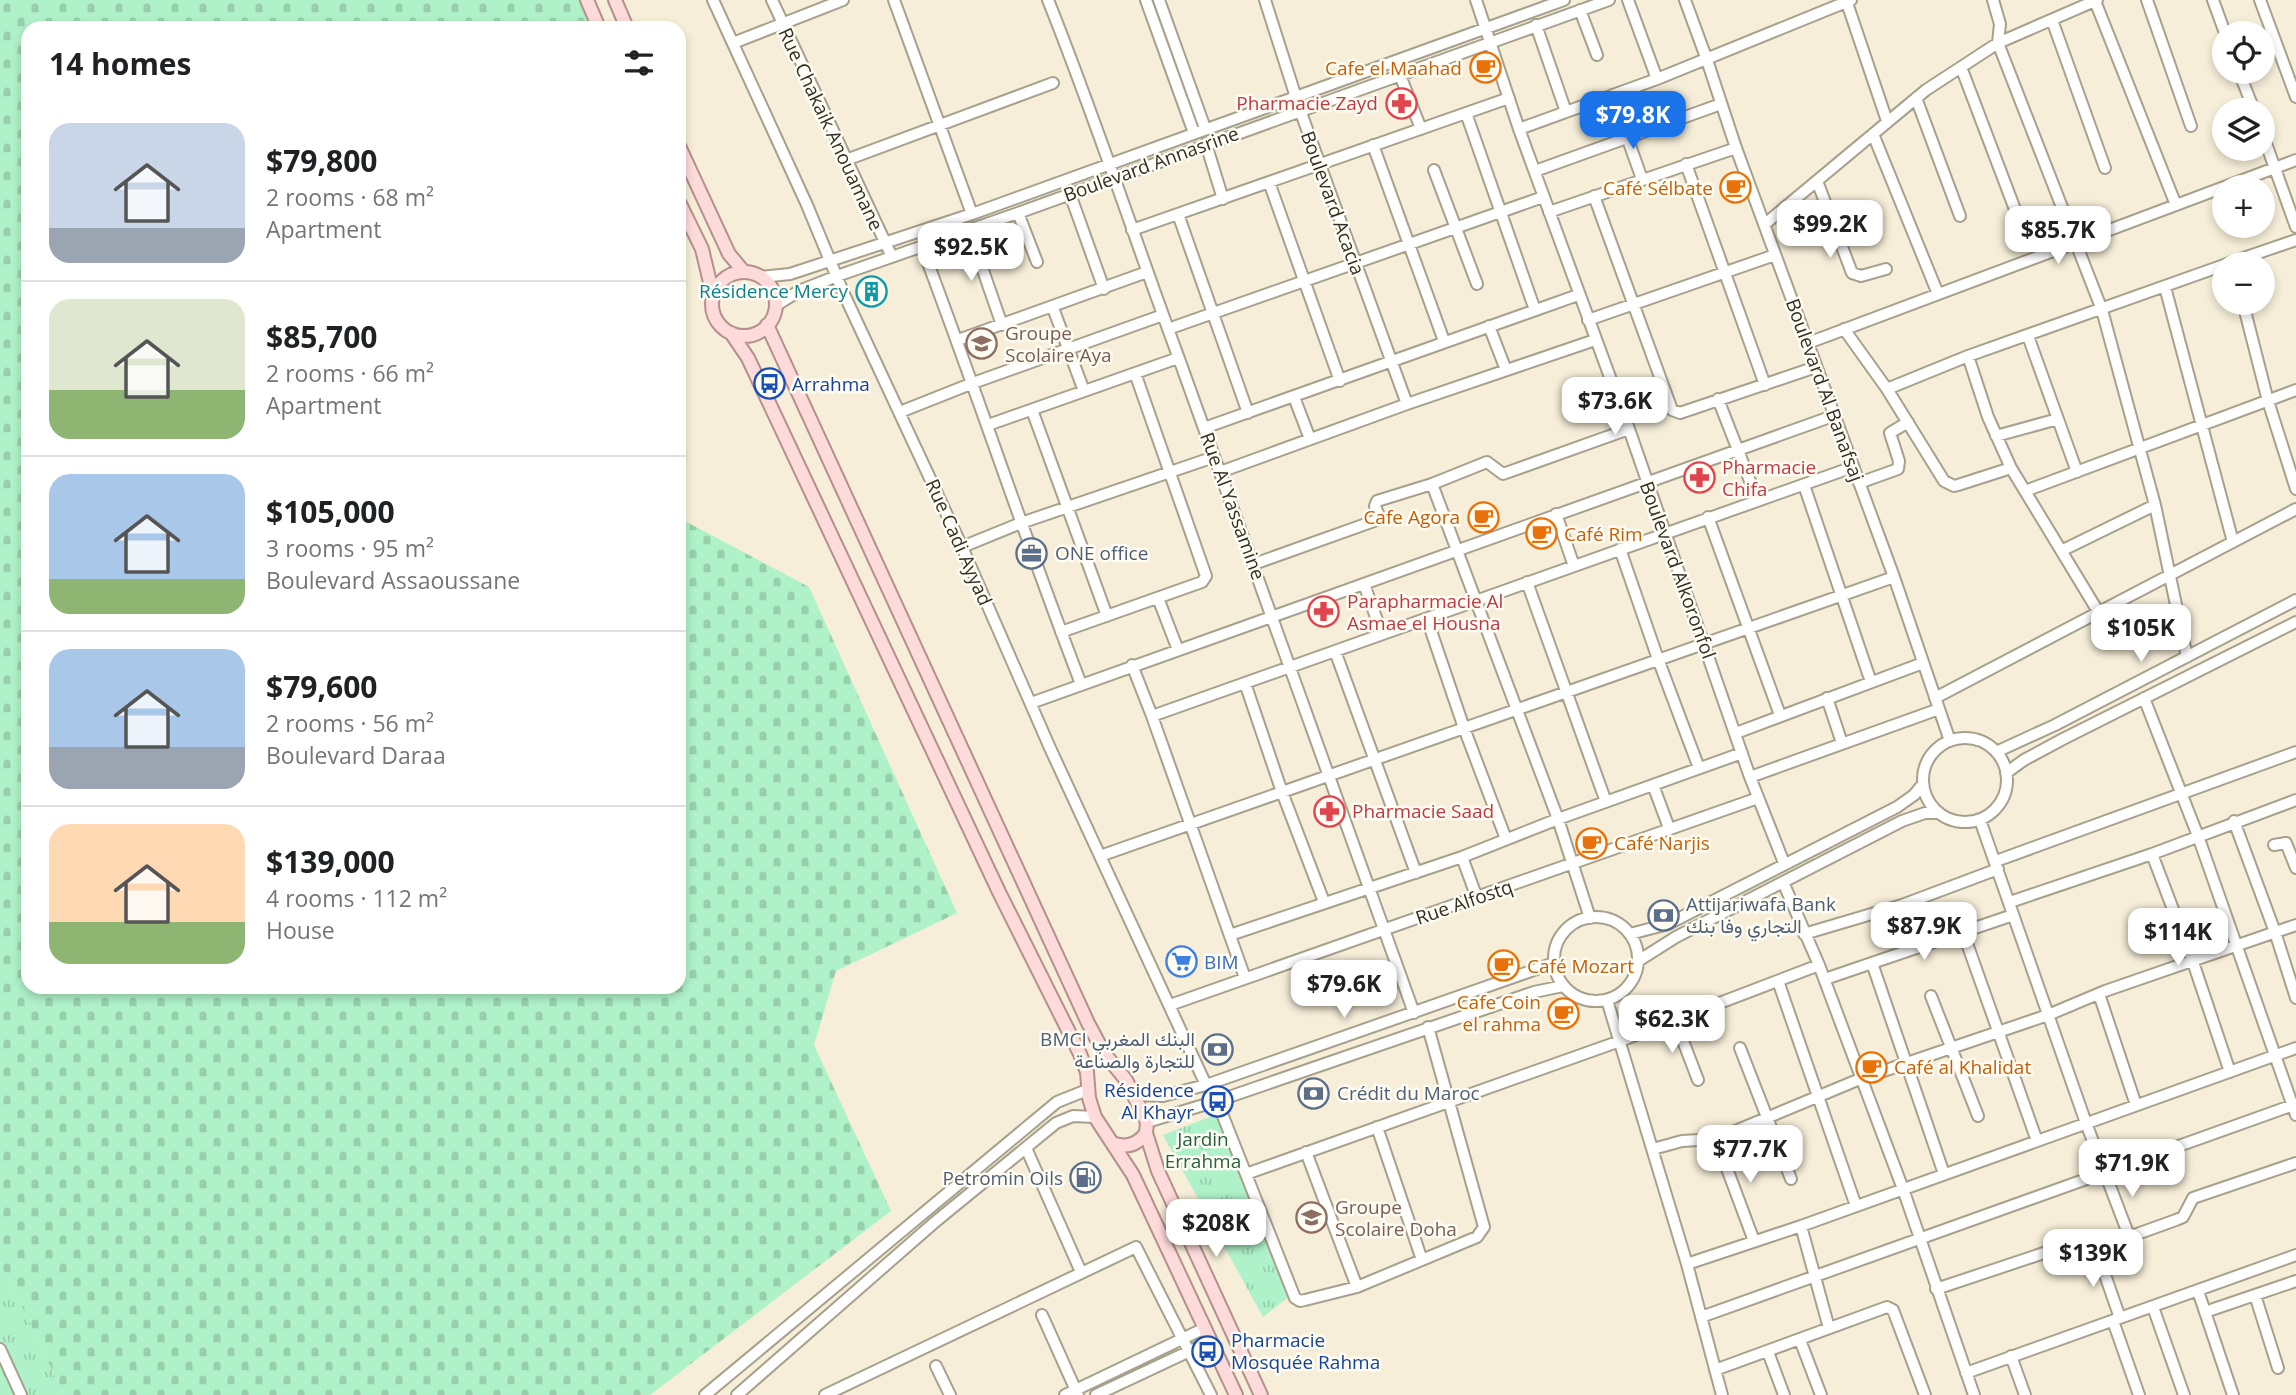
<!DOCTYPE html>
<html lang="en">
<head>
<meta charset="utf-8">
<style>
	:root { --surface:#fff; --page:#f2f2f2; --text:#202124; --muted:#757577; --line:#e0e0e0; --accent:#1a73e8 }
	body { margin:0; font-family:"Open Sans",Vazirmatn,sans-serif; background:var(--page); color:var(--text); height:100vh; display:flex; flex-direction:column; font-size:26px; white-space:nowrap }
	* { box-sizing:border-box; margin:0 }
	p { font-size:23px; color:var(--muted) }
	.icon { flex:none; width:38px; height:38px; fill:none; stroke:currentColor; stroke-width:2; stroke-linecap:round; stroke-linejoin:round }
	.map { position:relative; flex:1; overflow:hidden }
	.side { position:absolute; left:21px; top:21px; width:665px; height:973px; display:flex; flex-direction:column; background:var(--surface); border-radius:21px; box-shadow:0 4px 10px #0003 }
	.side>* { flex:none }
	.fabs { position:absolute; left:2212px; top:21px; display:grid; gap:14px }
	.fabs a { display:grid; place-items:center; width:63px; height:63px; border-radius:50%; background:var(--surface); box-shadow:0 4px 10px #0003; font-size:35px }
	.price { position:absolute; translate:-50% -60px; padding:0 16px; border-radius:14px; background:#fff; color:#222; font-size:23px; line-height:46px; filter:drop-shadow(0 2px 4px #0008) }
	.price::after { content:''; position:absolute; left:50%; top:42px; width:21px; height:16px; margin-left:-10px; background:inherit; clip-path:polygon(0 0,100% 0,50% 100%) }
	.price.current { background:var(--accent); color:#fff }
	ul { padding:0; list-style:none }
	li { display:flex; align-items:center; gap:21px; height:175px; padding:0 28px }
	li+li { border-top:2px solid var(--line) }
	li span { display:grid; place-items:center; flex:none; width:196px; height:140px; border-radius:21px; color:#555 }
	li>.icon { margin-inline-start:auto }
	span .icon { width:84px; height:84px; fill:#fffc; stroke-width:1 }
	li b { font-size:30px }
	h2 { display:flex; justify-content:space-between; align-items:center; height:84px; padding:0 28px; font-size:30px }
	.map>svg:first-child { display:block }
</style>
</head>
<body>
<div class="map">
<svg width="2296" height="1395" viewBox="0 0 2296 1395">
	<defs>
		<pattern id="grass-tufts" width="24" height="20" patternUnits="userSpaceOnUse" patternTransform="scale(1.75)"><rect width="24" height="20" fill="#aff1c9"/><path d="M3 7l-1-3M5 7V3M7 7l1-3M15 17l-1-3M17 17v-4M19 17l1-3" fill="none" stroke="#97cfac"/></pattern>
		<pattern id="cemetery-stones" width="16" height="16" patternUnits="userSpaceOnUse" patternTransform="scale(1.75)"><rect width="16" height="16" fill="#aff1c9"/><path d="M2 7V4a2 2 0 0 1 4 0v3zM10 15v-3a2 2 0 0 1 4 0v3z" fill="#97cfac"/></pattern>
	</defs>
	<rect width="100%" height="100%" fill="#f6eed8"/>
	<path fill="url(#grass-tufts)" d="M1220,1113L1290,1296L1263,1317L1163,1135Z
		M0,1260L64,1395H0Z"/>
	<path fill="url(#cemetery-stones)" d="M0,0H579L592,28H28V987H679V518L809,587L957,913L836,971L814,1045L891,1211L650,1395H64L0,1260Z"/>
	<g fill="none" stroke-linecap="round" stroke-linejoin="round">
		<defs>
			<path id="minor" d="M713,0L807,205L843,292L962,547L1050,748L1206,1085
				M772,0L892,257
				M894,0L972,214
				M1048,0C1095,117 1134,237 1178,356C1258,575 1337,794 1414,1013
				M1146,0L1194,133
				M1159,0L1205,128
				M1265,0L1300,110L1407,404
				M1476,0L1519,129L1629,429L1750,777L1784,863
				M1628,0L1657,79
				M1685,0L1707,60L1736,148L1894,577L1950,741
				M1846,0L1887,121
				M2097,0L1998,43L2102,310L2155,505L2187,657
				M2147,0L2191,126
				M2213,0L2225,33
				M2260,0L2296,97
				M2095,1L2176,205
				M1580,10L1597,55
				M2052,20L2105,168
				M1536,25L1566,112
				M733,43L843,0
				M1961,67L2016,212
				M2239,72L2254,110
				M1400,75L1421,129
				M1612,95L1642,179
				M1916,98L1960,216
				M1466,113L1535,310
				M1519,129L1657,79L1851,0
				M1873,134L1938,294
				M2263,135L2296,227
				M1206,144L1223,199
				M1373,145L1444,341
				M846,160L1053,83
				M1686,164L1765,385
				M1434,170L1477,284
				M1535,171L1721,104
				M1817,181L1852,273L1861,276L1886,269
				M1269,182L1340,381
				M1070,194L1104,289
				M1594,196L1672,410L1680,413L1816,367
				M1549,212L1736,148
				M1018,213L1037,262
				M1178,214L1248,413
				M1765,224L1926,90L1998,43L2000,24L1993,0
				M969,230L1002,325
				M1132,230L1509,98
				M922,247C977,392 1025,539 1081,684
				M2226,264L2296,240
				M761,277L790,274L972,214L1564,0
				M2165,287L2233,542
				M2243,303L2268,401L2296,489
				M775,306L799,291L837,276L1018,213L1609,0
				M1053,308L1084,391
				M1588,320L1775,255
				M1489,326L1506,370
				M1168,329L1543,197
				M1844,329L1887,389L1944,481L1954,486L1958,485L2011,468
				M2028,336L2077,472
				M958,340L1147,272
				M1808,343L2296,160
				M1968,356L1988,417L2011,468L2099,613
				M1887,389L1968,356L2224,265
				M1294,397L1310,439
				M1718,399L1757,499
				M1032,410L1107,616
				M900,412L973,383L1163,315
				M988,425L1178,358
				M1204,428L1578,295
				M1996,436L2058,419
				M1220,472L1407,404L1595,340
				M1859,483L1898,469L1899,461L1890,433L1908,422
				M1432,484L1558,819L1590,918
				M1804,485L1871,682
				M2025,491L2296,390
				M1556,514L1574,566
				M1708,517L1780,715
				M962,547L1021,523L1214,457
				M1620,549L1658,659L1699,768
				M2063,550L2155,505
				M1254,564L1377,520L1379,516L1375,506L1377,501L1432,484L1487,462L1503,474L1629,429
				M1527,582L1606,802
				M1364,584L1382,634
				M1158,598L1178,650
				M1427,619L1464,728L1506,839
				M1061,632L1202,582L1206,576L1135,373
				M1335,651L1416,873
				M1132,665L1152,716L1245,978
				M1245,683L1282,792L1324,902
				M1827,698L1842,743
				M1935,698L2296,509
				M2144,698L2198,836L2296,1115
				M1031,703L1833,416
				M1152,716L1853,467
				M1736,733L1923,663
				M1923 780a42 42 0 1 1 84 0a42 42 0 1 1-84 0Z
				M1996,752L2055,725L2296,600
				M2006,773L2024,760L2063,739L2296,622
				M1750,777L1939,709
				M1653,785L1669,828
				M1980,820L2086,1123L2129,1236
				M2234,821L2275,932L2296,998
				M2274,845L2286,843L2296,868
				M2152,854L2193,962L2230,1072
				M1100,856L1894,577
				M1462,857L1477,898
				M1996,861L2296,752
				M1783,882L1819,965L1903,1189L1974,1395
				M2010,902L2152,854L2296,800
				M1902,905L1917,948
				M1554 959a42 42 0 1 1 84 0a42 42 0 1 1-84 0Z
				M1963,932L2037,1141
				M1630,934L1668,924L1897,807L1914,795L1923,784
				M1804,934L1902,905L1998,869
				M1230,935L1462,857L1558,819L1742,753
				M1638,961L1676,937L1902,821L1925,813H1938
				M1872,963L1944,1174
				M1825,979L2013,915
				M1778,981L1856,1206
				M2099,994L2136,1105
				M1931,996L1978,1116
				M1607,1000L1687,1264L1722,1395
				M1170,1005L1758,798
				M1675,1020L1698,1080
				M1740,1048L1791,1179
				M1134,1095L1163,1096L1206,1085L1554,963
				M1217,1101L1295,1298L1300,1301L1305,1300L1357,1287L1477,1237L1484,1227L1428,1027
				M1147,1122L1217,1101L1534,992L1563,986
				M1377,1127L1422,1260
				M1716,1139L1754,1241
				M1026,1148L1081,1272
				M1653,1149L1682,1141L1716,1139L1860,1079L2048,1015L2105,991L2296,925
				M1306,1152L1357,1287
				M1246,1174L1620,1041L1819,965
				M1801,1226L1829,1328
				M2096,1249L2120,1318
				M1687,1264L1801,1226L2296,1048
				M1936,1289L2053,1250L2076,1254L2087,1252L2176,1220L2183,1217L2193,1198L2296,1163
				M2198,1291L2233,1395
				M2255,1295L2278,1368
				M2153,1307L2184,1395
				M2205,1312L2296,1281
				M1042,1315L1078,1395
				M1701,1317L2296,1104
				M2113,1321L2139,1395
				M1800,1340L1821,1395
				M0,1349L21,1395
				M1768,1352L1784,1395
				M2011,1356L2025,1395
				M936,1366L950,1395
				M1715,1370L1887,1307L1893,1310L1925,1395
				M1966,1373L2296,1255
				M705,1395L1057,1102L1087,1090
				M737,1395L935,1222L1056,1123L1073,1116L1095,1117
				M825,1395L1136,1247L1211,1395
				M1065,1395L1205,1328
				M1096,1395L1211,1341"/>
			<path id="major" d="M587,0L599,28
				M615,0L627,28
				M679,146L729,254L744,272
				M679,202L702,249L713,295
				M712 304a32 32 0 1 1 64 0a32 32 0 1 1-64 0Z
				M767,325L1088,1023L1104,1053L1126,1080L1147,1122L1146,1133L1158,1171L1261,1395
				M731,333L748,358L999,892L1080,1054L1087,1072L1089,1098L1095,1117L1133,1175L1236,1395
				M1115,1144C1128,1148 1138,1144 1146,1133"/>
		</defs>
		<use href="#minor" stroke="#a7a08c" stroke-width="14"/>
		<use href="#major" stroke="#b58f8b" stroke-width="16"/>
		<use href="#minor" stroke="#fff" stroke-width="10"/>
		<use href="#major" stroke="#fddbda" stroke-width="12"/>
	</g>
	<defs>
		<symbol id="cafe-ring" viewBox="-11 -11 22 22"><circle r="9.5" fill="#fffcf3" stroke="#e8710a" stroke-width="1.5"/><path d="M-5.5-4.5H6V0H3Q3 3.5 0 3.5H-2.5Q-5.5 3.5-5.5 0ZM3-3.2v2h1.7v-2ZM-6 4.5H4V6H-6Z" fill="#e8710a"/></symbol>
		<symbol id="pharmacy-ring" viewBox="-11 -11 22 22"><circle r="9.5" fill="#fffcf3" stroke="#e0444e" stroke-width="1.5"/><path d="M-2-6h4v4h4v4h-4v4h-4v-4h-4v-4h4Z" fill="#e0444e"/></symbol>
		<symbol id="building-ring" viewBox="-11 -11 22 22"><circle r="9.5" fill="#fffcf3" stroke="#0f9aa8" stroke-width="1.5"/><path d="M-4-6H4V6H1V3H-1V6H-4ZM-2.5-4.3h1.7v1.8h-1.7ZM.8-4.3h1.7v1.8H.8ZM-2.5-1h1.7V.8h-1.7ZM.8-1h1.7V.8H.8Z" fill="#0f9aa8"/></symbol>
		<symbol id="school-ring" viewBox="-11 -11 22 22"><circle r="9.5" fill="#fffcf3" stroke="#8d6e63" stroke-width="1.5"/><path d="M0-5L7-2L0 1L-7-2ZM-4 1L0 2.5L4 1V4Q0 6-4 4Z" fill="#8d6e63"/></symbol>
		<symbol id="bus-ring" viewBox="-11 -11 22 22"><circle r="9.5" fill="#fffcf3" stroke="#1a4fb4" stroke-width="1.5"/><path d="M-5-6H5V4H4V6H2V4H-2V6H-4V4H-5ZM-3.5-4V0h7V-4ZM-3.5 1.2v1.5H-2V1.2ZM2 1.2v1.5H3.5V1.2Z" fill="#1a4fb4"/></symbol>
		<symbol id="office-ring" viewBox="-11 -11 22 22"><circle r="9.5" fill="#fffcf3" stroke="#5c6f8a" stroke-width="1.5"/><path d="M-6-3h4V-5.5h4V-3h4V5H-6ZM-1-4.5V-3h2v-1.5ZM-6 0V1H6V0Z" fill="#5c6f8a"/></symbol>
		<symbol id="bank-ring" viewBox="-11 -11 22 22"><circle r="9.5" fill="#fffcf3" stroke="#5c6f8a" stroke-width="1.5"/><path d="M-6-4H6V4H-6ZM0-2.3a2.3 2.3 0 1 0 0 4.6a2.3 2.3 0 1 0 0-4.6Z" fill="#5c6f8a"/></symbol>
		<symbol id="supermarket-ring" viewBox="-11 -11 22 22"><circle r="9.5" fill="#fffcf3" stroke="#3f7fe0" stroke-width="1.5"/><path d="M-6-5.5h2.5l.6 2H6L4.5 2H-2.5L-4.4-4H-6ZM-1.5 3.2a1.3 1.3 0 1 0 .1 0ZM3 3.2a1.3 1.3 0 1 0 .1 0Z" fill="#3f7fe0"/></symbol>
		<symbol id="fuel-ring" viewBox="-11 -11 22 22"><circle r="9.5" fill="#fffcf3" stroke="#5c6f8a" stroke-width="1.5"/><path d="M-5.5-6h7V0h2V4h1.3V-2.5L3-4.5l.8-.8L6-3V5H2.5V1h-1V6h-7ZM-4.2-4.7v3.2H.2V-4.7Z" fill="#5c6f8a"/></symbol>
	</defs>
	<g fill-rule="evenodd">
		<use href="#cafe-ring" x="1468" y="50" width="35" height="35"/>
		<use href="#pharmacy-ring" x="1384" y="86" width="35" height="35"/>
		<use href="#cafe-ring" x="1718" y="170" width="35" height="35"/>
		<use href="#building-ring" x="854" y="274" width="35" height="35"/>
		<use href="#school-ring" x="964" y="326" width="35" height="35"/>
		<use href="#bus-ring" x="752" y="366" width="35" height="35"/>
		<use href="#pharmacy-ring" x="1682" y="460" width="35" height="35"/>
		<use href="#cafe-ring" x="1466" y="500" width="35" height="35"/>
		<use href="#cafe-ring" x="1524" y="516" width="35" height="35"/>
		<use href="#office-ring" x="1014" y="536" width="35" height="35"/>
		<use href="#pharmacy-ring" x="1306" y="594" width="35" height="35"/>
		<use href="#pharmacy-ring" x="1312" y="794" width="35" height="35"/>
		<use href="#cafe-ring" x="1574" y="826" width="35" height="35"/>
		<use href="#bank-ring" x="1646" y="898" width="35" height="35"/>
		<use href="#supermarket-ring" x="1164" y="944" width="35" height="35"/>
		<use href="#cafe-ring" x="1486" y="948" width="35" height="35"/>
		<use href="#cafe-ring" x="1546" y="996" width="35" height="35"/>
		<use href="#bank-ring" x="1200" y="1032" width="35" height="35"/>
		<use href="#cafe-ring" x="1854" y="1050" width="35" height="35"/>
		<use href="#bank-ring" x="1296" y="1076" width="35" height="35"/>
		<use href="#bus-ring" x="1200" y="1084" width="35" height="35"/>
		<use href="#fuel-ring" x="1068" y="1160" width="35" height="35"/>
		<use href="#school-ring" x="1294" y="1200" width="35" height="35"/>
		<use href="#bus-ring" x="1190" y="1334" width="35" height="35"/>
	</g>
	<g text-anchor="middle" stroke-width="5" stroke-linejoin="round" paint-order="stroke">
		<g font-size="19" fill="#c56008" stroke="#fffcf3" text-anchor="end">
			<text x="1462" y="75">Cafe el Maahad</text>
			<text x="1713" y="195">Café Sélbate</text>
			<text x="1460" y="524">Cafe Agora</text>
			<text x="1564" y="541" text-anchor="start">Café Rim</text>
			<text x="1614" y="850" text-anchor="start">Café Narjis</text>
			<text x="1527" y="973" text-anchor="start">Café Mozart</text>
			<text x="1541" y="1009">Cafe Coin<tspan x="1541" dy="22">el rahma</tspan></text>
			<text x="1894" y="1074" text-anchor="start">Café al Khalidat</text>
		</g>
		<g font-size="19" fill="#be3a42" stroke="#fffcf3" text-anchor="start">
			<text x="1378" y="110" text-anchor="end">Pharmacie Zayd</text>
			<text x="1722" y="474">Pharmacie<tspan x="1722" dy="22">Chifa</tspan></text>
			<text x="1347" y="608">Parapharmacie Al<tspan x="1347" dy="22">Asmae el Housna</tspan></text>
			<text x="1352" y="818">Pharmacie Saad</text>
		</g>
		<g font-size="19" fill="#312e26" stroke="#fffcf3">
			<text transform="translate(831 129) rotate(65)" y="7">Rue Chakaik Anouamane</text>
			<text transform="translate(1151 164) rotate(-20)" y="7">Boulevard Annasrine</text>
			<text transform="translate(1333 203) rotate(70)" y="7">Boulevard Acacia</text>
			<text transform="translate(1825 390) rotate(70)" y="7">Boulevard Al Banafsaj</text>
			<text transform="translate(1233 506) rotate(70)" y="7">Rue Al Yassamine</text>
			<text transform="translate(959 542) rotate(66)" y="7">Rue Cadi Ayyad</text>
			<text transform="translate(1678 570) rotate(70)" y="7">Boulevard Alkoronfol</text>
			<text transform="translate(1464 902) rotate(-19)" y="7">Rue Alfostq</text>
		</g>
		<g font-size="19" fill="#0d838f" stroke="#fffcf3" text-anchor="end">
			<text x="848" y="298">Résidence Mercy</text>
		</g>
		<g font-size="19" fill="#785e54" stroke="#fffcf3" text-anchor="start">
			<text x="1005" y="340">Groupe<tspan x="1005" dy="22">Scolaire Aya</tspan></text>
			<text x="1335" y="1214">Groupe<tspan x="1335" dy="22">Scolaire Doha</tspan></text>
		</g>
		<g font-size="19" fill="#164399" stroke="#fffcf3" text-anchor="start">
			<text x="792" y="391">Arrahma</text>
			<text x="1194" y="1097" text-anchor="end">Résidence<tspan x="1194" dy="22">Al Khayr</tspan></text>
			<text x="1231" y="1347">Pharmacie<tspan x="1231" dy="22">Mosquée Rahma</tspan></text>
		</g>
		<g font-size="19" fill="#4e5e75" stroke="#fffcf3" text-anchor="start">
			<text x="1055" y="560">ONE office</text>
			<text x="1686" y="911">Attijariwafa Bank<tspan x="1686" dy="22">التجاري وفا بنك</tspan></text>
			<text x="1195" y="1046" text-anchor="end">BMCI البنك المغربي<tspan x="1195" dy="22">للتجارة والصناعة</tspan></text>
			<text x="1337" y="1100">Crédit du Maroc</text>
			<text x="1063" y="1185" text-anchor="end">Petromin Oils</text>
		</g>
		<g font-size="19" fill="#366cbe" stroke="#fffcf3" text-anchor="start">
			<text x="1204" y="969">BIM</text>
		</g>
		<g font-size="19" fill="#276343" stroke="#fffcf3">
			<text x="1203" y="1146">Jardin<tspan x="1203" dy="22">Errahma</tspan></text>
		</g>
	</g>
</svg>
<div class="fabs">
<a><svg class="icon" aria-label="locate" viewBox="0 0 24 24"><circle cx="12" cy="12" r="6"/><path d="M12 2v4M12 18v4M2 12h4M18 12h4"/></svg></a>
<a><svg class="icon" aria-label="layers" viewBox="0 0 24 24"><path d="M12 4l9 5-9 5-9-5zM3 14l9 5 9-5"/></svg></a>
<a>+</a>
<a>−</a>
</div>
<b class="price current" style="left:1633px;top:151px">$79.8K</b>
<b class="price" style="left:1830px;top:260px">$99.2K</b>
<b class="price" style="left:2058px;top:266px">$85.7K</b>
<b class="price" style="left:971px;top:283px">$92.5K</b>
<b class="price" style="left:1615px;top:437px">$73.6K</b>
<b class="price" style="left:2141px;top:664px">$105K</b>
<b class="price" style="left:1924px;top:962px">$87.9K</b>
<b class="price" style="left:2178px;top:968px">$114K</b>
<b class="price" style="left:1344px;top:1020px">$79.6K</b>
<b class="price" style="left:1672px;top:1055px">$62.3K</b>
<b class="price" style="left:1750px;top:1185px">$77.7K</b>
<b class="price" style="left:2132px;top:1199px">$71.9K</b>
<b class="price" style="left:1216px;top:1259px">$208K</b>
<b class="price" style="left:2093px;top:1289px">$139K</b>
<section class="side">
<h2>14 homes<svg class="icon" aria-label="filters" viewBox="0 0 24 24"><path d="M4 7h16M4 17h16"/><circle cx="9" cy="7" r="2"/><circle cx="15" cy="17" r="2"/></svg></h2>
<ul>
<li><span style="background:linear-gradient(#c9d6e8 75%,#9aa5b1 0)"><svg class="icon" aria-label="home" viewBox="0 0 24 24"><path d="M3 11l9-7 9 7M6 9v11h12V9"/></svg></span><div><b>$79,800</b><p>2 rooms · 68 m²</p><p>Apartment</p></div></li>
<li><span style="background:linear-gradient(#dfe7d0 65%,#8fb573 0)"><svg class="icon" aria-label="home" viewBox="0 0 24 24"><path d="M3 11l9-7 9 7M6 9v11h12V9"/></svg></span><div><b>$85,700</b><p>2 rooms · 66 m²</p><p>Apartment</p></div></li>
<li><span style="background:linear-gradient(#a9c7e8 75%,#8fb573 0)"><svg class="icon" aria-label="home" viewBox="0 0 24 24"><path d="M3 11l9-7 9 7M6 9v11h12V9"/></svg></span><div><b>$105,000</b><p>3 rooms · 95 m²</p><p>Boulevard Assaoussane</p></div></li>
<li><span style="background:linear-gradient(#a9c7e8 70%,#9aa5b1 0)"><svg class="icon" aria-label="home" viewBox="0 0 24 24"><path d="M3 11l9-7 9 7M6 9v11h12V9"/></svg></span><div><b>$79,600</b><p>2 rooms · 56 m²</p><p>Boulevard Daraa</p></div></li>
<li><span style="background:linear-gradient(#ffd9b3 70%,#8fb573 0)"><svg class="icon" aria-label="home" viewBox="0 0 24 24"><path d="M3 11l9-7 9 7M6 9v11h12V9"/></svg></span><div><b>$139,000</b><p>4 rooms · 112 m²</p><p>House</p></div></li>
</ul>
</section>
</div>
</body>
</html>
